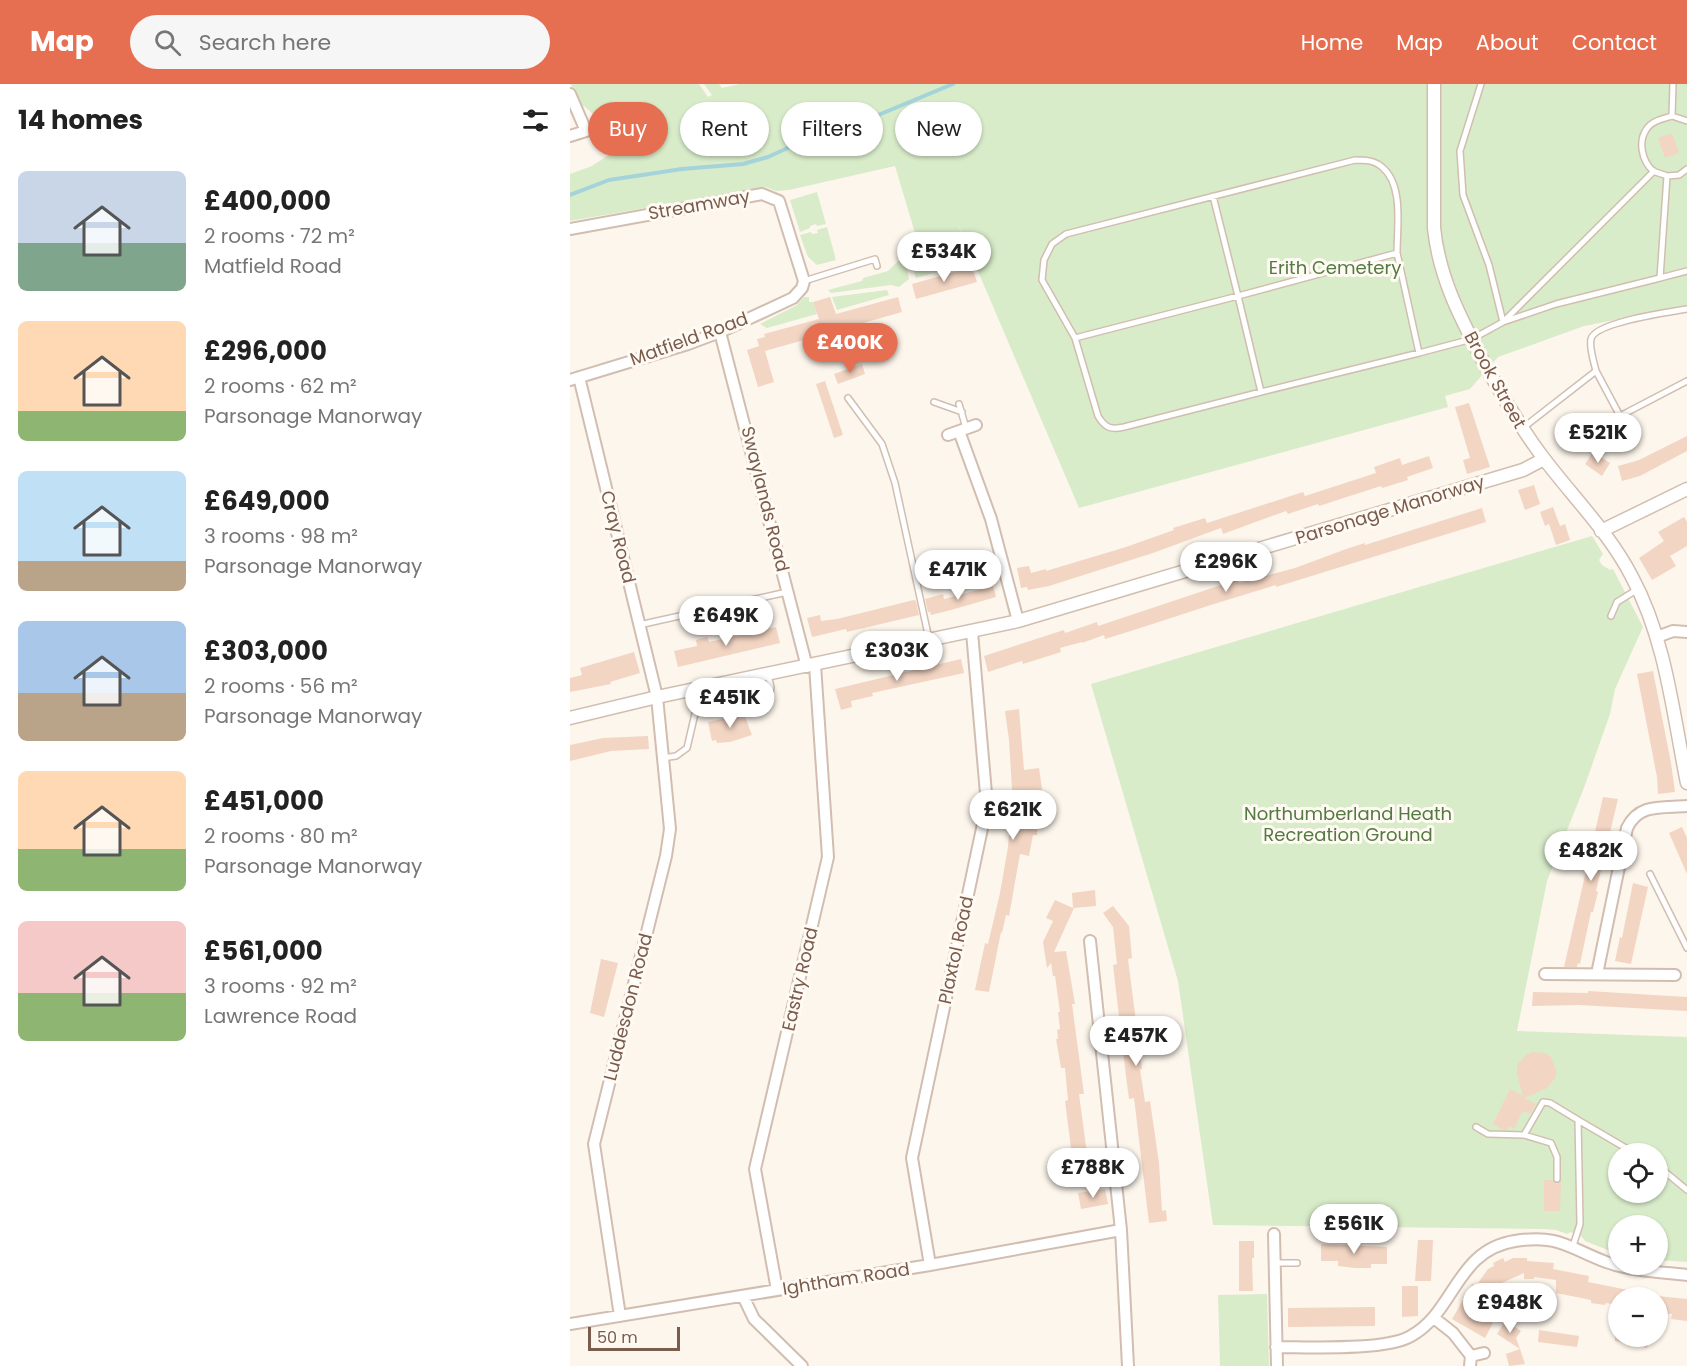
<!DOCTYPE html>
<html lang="en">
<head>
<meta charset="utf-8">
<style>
	:root { --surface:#fff; --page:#f6f6f6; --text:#222; --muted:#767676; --accent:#e76f51 }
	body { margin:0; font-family:Poppins,sans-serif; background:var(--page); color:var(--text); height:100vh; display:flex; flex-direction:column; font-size:22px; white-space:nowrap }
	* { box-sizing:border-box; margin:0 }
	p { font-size:20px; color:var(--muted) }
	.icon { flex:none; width:33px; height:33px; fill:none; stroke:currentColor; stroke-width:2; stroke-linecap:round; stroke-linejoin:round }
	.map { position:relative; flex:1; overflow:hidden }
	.drawer { display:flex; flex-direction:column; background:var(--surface); width:570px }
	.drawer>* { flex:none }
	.top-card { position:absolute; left:18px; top:18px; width:570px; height:54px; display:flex; gap:12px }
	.controls { position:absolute; left:1038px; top:1059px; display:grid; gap:12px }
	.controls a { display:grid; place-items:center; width:60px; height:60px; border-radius:50%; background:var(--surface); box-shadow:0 2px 4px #0004; font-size:30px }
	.scale { position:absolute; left:18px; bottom:15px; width:92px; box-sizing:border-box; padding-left:6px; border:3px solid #7a5c4d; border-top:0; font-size:16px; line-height:21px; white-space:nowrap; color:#7a5c4d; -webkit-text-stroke:4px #fffaf3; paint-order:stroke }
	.price { position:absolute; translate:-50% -51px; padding:0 14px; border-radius:21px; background:#fff; color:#222; font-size:20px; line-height:39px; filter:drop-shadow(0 2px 3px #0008) }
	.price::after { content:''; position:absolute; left:50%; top:36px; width:18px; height:14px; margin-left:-9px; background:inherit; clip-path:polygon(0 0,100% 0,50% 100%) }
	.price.on { background:var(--accent); color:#fff }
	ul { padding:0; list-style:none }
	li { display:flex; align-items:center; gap:18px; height:150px; padding:0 18px }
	li span { display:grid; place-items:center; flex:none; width:168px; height:120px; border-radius:9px; color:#555 }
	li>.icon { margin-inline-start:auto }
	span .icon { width:72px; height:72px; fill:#fffc; stroke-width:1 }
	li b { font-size:26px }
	h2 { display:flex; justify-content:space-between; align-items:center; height:72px; padding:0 18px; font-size:26px }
	.pill { padding:0 21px; border-radius:27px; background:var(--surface); box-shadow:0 2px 4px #0004; font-size:21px; line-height:54px }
	.pill.on { background:var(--accent); color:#fff }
	header { display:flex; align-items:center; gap:36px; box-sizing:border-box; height:84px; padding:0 30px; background:var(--accent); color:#fff }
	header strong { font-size:28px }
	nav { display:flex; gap:33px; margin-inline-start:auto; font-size:21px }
	.search { width:420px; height:54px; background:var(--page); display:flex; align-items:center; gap:15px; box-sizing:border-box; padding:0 21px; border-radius:33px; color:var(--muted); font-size:22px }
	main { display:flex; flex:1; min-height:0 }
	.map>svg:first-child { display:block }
</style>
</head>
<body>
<header>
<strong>Map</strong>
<div class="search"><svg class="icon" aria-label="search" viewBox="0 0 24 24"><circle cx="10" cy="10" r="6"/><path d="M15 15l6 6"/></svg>Search here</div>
<nav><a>Home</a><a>Map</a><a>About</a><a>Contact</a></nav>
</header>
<main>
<section class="drawer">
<h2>14 homes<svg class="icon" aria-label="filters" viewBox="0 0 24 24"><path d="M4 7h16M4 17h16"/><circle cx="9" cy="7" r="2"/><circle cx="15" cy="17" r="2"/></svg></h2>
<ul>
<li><span style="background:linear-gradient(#c9d6e8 60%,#7fa58c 0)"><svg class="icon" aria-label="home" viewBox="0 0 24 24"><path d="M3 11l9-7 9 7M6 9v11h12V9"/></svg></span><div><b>£400,000</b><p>2 rooms · 72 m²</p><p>Matfield Road</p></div></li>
<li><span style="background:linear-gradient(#ffd9b3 75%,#8fb573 0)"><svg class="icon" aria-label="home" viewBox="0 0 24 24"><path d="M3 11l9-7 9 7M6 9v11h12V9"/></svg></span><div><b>£296,000</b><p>2 rooms · 62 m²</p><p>Parsonage Manorway</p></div></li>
<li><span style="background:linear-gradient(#bfe0f5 75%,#b9a48a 0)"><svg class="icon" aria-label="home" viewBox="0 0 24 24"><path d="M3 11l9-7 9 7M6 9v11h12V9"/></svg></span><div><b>£649,000</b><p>3 rooms · 98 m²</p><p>Parsonage Manorway</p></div></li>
<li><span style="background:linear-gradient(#a9c7e8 60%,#b9a48a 0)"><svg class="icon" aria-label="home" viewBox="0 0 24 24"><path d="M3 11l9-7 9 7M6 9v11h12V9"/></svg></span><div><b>£303,000</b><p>2 rooms · 56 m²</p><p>Parsonage Manorway</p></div></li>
<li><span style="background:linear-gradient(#ffd9b3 65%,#8fb573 0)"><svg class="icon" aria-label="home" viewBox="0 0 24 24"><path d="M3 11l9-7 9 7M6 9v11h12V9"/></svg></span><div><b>£451,000</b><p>2 rooms · 80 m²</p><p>Parsonage Manorway</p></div></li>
<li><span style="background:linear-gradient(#f6c9c9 60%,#8fb573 0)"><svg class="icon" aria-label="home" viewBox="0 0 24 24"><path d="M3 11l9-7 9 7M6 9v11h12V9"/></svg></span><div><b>£561,000</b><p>3 rooms · 92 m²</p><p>Lawrence Road</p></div></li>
</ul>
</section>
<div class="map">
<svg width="1117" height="1282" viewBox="0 0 1117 1282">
	<rect width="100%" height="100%" fill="#fdf6ec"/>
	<path fill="#d8ecc9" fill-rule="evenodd" d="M1,0H129L138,13L142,11L134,0H149L152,4L170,0H1117V222L1014,242L928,273L900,305L875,312L878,323L509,424L387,138L402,178L346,194L340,177L331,169V167L348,159L325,82L219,106L206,107L196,103L0,137V90L22,82L55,60L57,56L29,36L27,31L25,32L14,22L11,24Z
		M247,108L256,140L247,142L246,140L240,142V144L230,148L220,116Z
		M257,143L266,176L247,181L238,173L230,151L241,148L242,150L248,149L247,146Z
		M329,176L337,184L339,195L329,203L321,201L261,209L258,206L292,197L293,194L318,187Z
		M317,206L319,211L267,226L262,213Z
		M234,213H239V218H243L247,230L197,244L190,240L227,221Z
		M1022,452L1033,470L1029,476L1032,481L1040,486L1043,485L1073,543L1045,605L1040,630L1015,701L977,797L947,947L1117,953V1178L1088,1176V1142H1048V1170L1015,1157L1011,1152L1001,1148L997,1150L986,1146L975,1145L643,1141L608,897L521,600ZM1048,1070H1088V1108H1048Z
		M697,1210L699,1282H650L648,1211Z"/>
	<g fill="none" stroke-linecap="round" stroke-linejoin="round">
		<path stroke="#a5d3da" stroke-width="4" d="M0,111L39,96L112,85L173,80L198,73L222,62L248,56L383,0"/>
	</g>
	<path fill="#f3d5c3" d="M1102,49L1109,69L1095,74L1088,54Z
		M402,183L407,198L346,215L342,200Z
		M260,213L266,230L328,213L332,228L195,267L204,298L188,303L177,266L189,262L187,255L195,253L194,250L249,235L243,218Z
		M292,280L295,290L268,300L264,290Z
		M255,297L273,351L264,354L246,300Z
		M899,319L920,383L897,390L893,376L900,374L885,323Z
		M1117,352V367L1070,392L1052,397L1048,382L1069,376Z
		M1023,368L1040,379L1032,392L1015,380Z
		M859,372L863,384L837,393L838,396L812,404L811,402L749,422L748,420L718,430L716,427L653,450L651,444L583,469L479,502L458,506L457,503L451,504L447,484L459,482L461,489L476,485V487L556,463L604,446L603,444L635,434L637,439L733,408L735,412L806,389L804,383L830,374L832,381Z
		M964,401L970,420L955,426L948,406Z
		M983,423L990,442L995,440L1000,456L986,461L979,440L975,442L970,428Z
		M912,424L916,438L706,503V501L644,520L564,546L535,555L534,551L512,559V558L490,564L491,568L453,580L452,577L418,588L414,572L494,546L495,549L527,538L528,542L648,502L668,496L669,499L725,484L779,464L795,459V461Z
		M1114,433L1117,438V462L1100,472L1106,482L1082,496L1069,474L1094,457L1088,448Z
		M423,502L426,513L381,526L361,531L360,528H358L355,515L373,510L374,515Z
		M344,516L346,517L349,531L277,548L276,545L242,553L237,534L250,531L251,537L267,535Z
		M206,543L210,559L108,583L104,567L127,562L126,556L137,553L139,558Z
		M64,568L70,589L40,598L41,600L0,608V594L12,591L10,584Z
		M391,575L394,589L302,609L303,612L281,617L282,623L271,626L265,605Z
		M1083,587L1101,679L1105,708L1088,710L1087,693L1067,590Z
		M449,625L454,686L469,684L473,712L469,713L467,751H463L459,772L450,770L439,832L436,831L432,849L431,848L419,908L405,906L415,859L418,860L430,809L438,763L440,738L444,739L439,656L435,627Z
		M174,630L182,651L160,658L147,659L146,656L142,657L138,638Z
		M78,652L79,665L41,667L0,677V661L33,654Z
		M1033,713L1048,715L1026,807L1028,808L1023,828H1021L1010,880L1008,879L1007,883H994Z
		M1112,743L1117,754V790L1099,749Z
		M1063,799L1078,803L1061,880L1045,877L1050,853L1052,854Z
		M525,806L526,822L504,824L484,868L496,867L505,920H502L514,1010H509L517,1070L502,1072L495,1017L498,1016L495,984H491L486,955H488L487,946L490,945L488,928H490L485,892H483L481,879L477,884L473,858L483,837L476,834L485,816L503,824L502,809Z
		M543,822L559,842L562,874L558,875L572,985H570L575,1018L580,1017L589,1079L592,1127L596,1126L597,1137L579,1139L564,1014L559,1015L556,992L543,881L547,880L543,843L533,829Z
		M31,875L48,879L34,933L20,929Z
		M1018,907L1117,913V927L1009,921L962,922L963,908L1018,909Z
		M962,968L975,969L981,973L986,986V993L977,1004L954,1014L966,1020L960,1030L953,1027L944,1045L939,1042L937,1046H934L923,1040L940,1005L953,1012L947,990V981L956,971Z
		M974,1096H982L986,1100L991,1098L990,1127H974Z
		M535,1105L538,1120L511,1125L508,1109Z
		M848,1156H863L861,1197H845Z
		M669,1157H684V1174H682L683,1207H669Z
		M751,1160L817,1163V1180H801V1184H785L768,1182V1177H751Z
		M933,1174L935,1178L943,1174H957V1177L984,1179L983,1185L1019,1192L1018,1198L1073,1209L1072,1214H1048V1221L1036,1219L1035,1221L1021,1219V1216L986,1209V1196L964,1193V1195H954V1189L912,1208L919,1212L908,1230L923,1239L915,1254L882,1235L902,1200L906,1202L918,1185L924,1182L923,1179Z
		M832,1202H848V1232L832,1233Z
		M1088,1212L1117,1215V1237L1101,1235L1102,1230L1088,1229Z
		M805,1223V1242L718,1243V1224Z
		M935,1237L951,1247L946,1254L950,1265L927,1250Z
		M969,1246L1009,1252L1007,1263L968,1258Z
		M1045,1252H1080L1077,1264L1045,1257Z
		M950,1265L955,1280L939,1282L936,1270Z"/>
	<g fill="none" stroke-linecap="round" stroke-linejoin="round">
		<defs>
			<path id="service" d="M911,0L890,67L893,111L919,181L933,238L986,220L1090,194L1097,92L1109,91L1117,85
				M1103,0L1102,32L1117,37
				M1097,92C1093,90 1087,89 1083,87C1072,77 1068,58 1076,46C1081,37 1092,35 1102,32
				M643,112L668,212L827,169C827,143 834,101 812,83C804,76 794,76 785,76L496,150L482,160L474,176L472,196L505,254L528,332C535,344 541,346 554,343L691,308
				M827,169L849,269L902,255L933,238L1084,87
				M1090,194L1117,187
				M234,197L305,175L307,182
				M505,254L668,212L691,308L849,269
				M1026,287C1024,278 1019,264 1021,255C1025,238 1100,228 1117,225
				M278,314L312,360L325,399L359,555
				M364,318L392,328
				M389,320L396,344
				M954,343L1026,287L1050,332L1117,297
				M1041,532L1047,518L1068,505
				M69,541L217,508
				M124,606L127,621C141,627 185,616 200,609L201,603L198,591
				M92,674L106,672L117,664L127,621
				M1080,790L1117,864
				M1008,1036L1066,1070
				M906,1043L918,1050L954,1051L973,1018L980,1019L1008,1036L1010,1140L1003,1162
				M954,1051L981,1059L987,1073V1095
				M1088,1082L1117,1106
				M705,1179H727"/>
			<path id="minor" d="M0,10L16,47L0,52
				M0,145L192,110L209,117L234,197L232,204L223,214L150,248L118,260L0,296
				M150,248L237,583
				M9,293L87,613L100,745L96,772L24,1060L50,1232
				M389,347L421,435L448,537
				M378,351L406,341
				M1087,553L1103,547L1117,548
				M520,857L551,1146L558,1282
				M975,890L1105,891
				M1027,890L1057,744C1069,719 1092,724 1117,722
				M704,1150L707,1282
				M360,1181L342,1074L417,721L402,548
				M207,1206L185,1085L258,773L245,581
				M173,1212L184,1235L232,1282
				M864,1234L883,1249L901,1272L900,1282
				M0,1240L360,1181L551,1146
				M706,1263C738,1263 816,1267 841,1252C885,1228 886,1166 945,1157C989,1150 999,1164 1036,1178C1062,1187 1090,1188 1117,1191
				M901,1272L914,1269"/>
			<path id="tertiary" d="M864,0V144C869,193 890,233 912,275C931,310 951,345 975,376C1004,414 1040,450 1062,493C1096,556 1103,630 1117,699
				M1031,447L1117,405
				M0,634L87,613L448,537L953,386L974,375"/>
		</defs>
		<use href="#service" stroke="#d1beb0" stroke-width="8"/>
		<use href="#minor" stroke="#d1beb0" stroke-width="14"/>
		<use href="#tertiary" stroke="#d1beb0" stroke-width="15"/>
		<use href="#service" stroke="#fff" stroke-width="5"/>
		<use href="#minor" stroke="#fff" stroke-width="10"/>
		<use href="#tertiary" stroke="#fff" stroke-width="12"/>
	</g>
	<g text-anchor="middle" stroke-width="6" stroke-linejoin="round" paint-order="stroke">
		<g font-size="18" fill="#7a5c4d" stroke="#fffaf3">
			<text transform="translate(129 121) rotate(-10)" y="6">Streamway</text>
			<text transform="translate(119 255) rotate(-20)" y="6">Matfield Road</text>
			<text transform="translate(925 296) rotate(61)" y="6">Brook Street</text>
			<text transform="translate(195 415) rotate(76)" y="6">Swaylands Road</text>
			<text transform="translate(820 426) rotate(-17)" y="6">Parsonage Manorway</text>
			<text transform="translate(48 453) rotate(76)" y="6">Cray Road</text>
			<text transform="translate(386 866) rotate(-78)" y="6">Plaxtol Road</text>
			<text transform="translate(230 895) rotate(-77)" y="6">Eastry Road</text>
			<text transform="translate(58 923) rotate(-76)" y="6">Luddesdon Road</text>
			<text transform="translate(276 1195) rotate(-9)" y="6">Ightham Road</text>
		</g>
		<g font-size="18" fill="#537a41" stroke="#fffaf3">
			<text x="765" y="190">Erith Cemetery</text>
			<text x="778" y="736">Northumberland Heath<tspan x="778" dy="21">Recreation Ground</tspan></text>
		</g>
	</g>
</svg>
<div class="controls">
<a><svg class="icon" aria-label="locate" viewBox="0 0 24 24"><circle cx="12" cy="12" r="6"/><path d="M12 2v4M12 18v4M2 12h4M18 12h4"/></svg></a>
<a>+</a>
<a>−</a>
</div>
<div class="scale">50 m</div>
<b class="price" style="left:374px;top:199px">£534K</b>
<b class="price on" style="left:280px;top:290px">£400K</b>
<b class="price" style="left:1028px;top:380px">£521K</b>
<b class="price" style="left:656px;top:509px">£296K</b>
<b class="price" style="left:388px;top:517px">£471K</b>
<b class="price" style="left:156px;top:563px">£649K</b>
<b class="price" style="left:327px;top:598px">£303K</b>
<b class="price" style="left:160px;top:645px">£451K</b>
<b class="price" style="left:443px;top:757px">£621K</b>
<b class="price" style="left:1021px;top:798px">£482K</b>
<b class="price" style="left:566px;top:983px">£457K</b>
<b class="price" style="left:523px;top:1115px">£788K</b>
<b class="price" style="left:784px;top:1171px">£561K</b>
<b class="price" style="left:940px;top:1250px">£948K</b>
<div class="top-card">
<a class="pill on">Buy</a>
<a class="pill">Rent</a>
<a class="pill">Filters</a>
<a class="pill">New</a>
</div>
</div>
</main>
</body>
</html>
